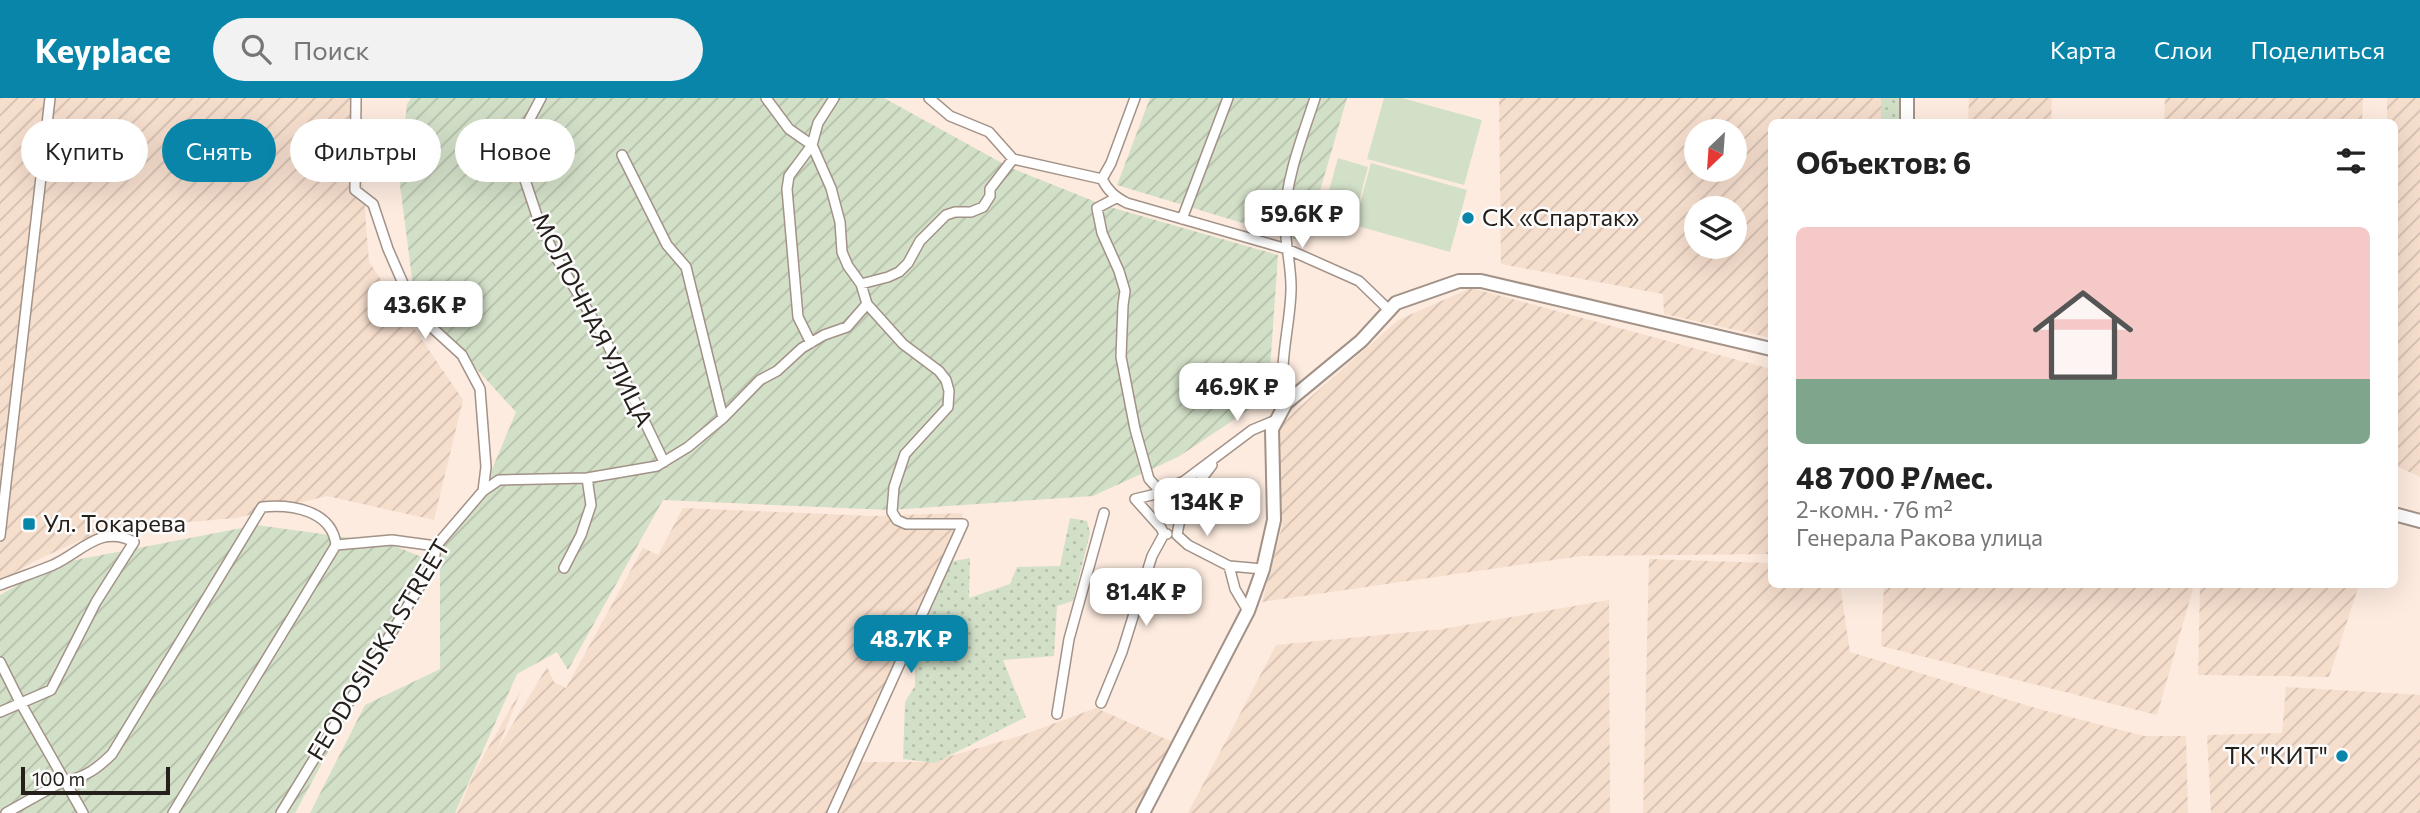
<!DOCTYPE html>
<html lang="ru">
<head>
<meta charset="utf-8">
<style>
	:root { --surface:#fff; --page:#f2f2f2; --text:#222; --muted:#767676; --accent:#0885a9 }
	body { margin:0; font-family:Commissioner,sans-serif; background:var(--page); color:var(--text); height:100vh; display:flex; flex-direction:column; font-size:26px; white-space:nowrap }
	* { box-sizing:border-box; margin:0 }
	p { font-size:23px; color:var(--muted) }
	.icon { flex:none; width:38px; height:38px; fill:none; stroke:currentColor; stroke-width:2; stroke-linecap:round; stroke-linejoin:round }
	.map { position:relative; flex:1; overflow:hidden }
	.sheet { position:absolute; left:1768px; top:21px; width:630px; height:469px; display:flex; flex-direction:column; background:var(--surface); border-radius:10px; box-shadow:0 7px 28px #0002 }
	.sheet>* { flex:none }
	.guide { position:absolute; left:21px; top:21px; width:665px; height:63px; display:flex; gap:14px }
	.needle { width:46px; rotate:205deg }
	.tools { position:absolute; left:1684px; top:21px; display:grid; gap:14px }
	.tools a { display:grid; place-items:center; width:63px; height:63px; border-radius:50%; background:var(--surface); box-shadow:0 7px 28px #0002; font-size:35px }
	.scale { position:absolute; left:21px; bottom:18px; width:149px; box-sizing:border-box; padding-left:7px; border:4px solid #26201c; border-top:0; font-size:19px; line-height:24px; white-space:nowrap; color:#26201c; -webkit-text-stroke:5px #fcfcfc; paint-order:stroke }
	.price { position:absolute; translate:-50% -60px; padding:0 16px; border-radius:14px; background:#fff; color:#222; font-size:23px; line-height:46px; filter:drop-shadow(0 2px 4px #0008) }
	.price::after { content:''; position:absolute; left:50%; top:42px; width:21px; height:16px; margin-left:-10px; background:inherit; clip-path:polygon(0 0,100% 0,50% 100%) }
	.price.current { background:var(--accent); color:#fff }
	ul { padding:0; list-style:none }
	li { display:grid; align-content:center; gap:14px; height:371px; padding:0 28px }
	li span { display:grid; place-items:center; height:217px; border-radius:10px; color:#555 }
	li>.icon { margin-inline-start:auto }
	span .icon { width:126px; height:126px; fill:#fffc; stroke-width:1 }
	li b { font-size:30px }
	h2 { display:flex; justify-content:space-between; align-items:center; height:84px; padding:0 28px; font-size:30px }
	.chip { padding:0 24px; border-radius:32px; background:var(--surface); box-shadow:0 7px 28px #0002; font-size:24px; line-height:63px }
	.chip.current { background:var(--accent); color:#fff }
	header { display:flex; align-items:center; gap:42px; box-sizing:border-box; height:98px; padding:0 35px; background:var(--accent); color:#fff }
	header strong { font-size:33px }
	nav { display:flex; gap:38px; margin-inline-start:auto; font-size:24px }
	.search { width:490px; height:63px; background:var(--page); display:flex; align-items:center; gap:18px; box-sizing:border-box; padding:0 24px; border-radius:38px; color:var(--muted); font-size:26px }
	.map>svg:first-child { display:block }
</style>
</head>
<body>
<header>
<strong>Keyplace</strong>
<div class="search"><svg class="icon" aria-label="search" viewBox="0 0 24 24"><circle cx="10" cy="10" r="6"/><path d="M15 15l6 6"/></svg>Поиск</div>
<nav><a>Карта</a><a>Слои</a><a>Поделиться</a></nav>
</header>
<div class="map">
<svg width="2420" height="715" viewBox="0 0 2420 715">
	<defs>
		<pattern id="industrial-furrows" width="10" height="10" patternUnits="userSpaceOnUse" patternTransform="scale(1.75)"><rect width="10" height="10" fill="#f6decd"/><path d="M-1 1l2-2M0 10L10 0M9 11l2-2" fill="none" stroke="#d3beaf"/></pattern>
		<pattern id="grass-dots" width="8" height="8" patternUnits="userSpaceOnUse" patternTransform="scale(1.75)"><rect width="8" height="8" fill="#d3e0c8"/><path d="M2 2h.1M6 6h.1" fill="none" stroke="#b5c0ab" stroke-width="1.8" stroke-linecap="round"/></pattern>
		<pattern id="garden-furrows" width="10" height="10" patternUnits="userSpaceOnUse" patternTransform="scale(1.75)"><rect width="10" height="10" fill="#d3e0c8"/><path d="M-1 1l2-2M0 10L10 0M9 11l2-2" fill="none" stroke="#b5c0ab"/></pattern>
	</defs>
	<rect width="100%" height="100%" fill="#fdebdf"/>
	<path fill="url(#industrial-furrows)" fill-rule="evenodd" d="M0,0H356L369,164L463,302L434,422L327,398L236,420L105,431L35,463L0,483Z
		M1499,0H1893V24H1771V240L1664,216L1663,196L1501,166ZM1696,33H1734V72H1696ZM1696,110H1734V149H1696Z
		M1969,0H2052L2051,24H1968Z
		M2165,0H2363L2362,24H2164Z
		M2387,0H2420V379L2394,367V24H2387Z
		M1471,190L1771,271V456L1581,458L1262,504L1282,429L1278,328L1398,222Z
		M683,410L871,418L963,415L958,435L829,715H457L475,673L522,590L497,652L547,569L554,584L566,590L643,450L658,457Z
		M1649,461L1771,465V486L1840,487L1850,554L2039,611L2144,638H2186L2188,715H1643Z
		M1884,487V486L2194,487L2157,617L1881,548Z
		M2200,487V486L2359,487L2329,579L2198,577Z
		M1609,502L1610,715H1188L1276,547L1443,531Z
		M2286,589L2420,597V715H2211L2207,637L2282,635Z
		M1096,610L1175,645L1137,715H836L859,664H930L1023,637Z"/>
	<path fill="url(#grass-dots)" d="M1881,0H1902L1901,24H1881Z
		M1070,420L1087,423L1090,435L1073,503L1057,508L1054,558L1003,562L1026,619L935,665L903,661L905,604L915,588V537L948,464L970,460L969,500L1010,486L1017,469L1060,468Z"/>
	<path fill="url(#garden-furrows)" d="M411,0H884L1011,70L1106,108L1278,157L1268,299L1178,359L1093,398L889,412L663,402L568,572L557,554L517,576L455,715H310L365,607L440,571V450L483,393L516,314L415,204L399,79L407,6Z
		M1150,0H1347L1305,144L1117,87Z
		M257,427L387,445L432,463L295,715H0V497L55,466Z"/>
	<path fill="#d3e0c8" d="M1384,0H1402L1482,22L1464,87L1367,61Z
		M1338,60L1368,69L1353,126L1322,118Z
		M1371,65L1467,92L1450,154L1354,127Z"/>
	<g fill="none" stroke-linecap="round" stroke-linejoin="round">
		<defs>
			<path id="street" d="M356,0L355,92L373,106L388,151L416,215L462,257L480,291L486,369L483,393
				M541,0L525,30L519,55L524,79L538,121L554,156L605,241L664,364
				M766,0L789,31L812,47L831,90L840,124L842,154L848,168L861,186L867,206L903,246L939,273L946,282L949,293L948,309L905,356L894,389L892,414L897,422L906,426H963L832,715
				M929,0L950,18L989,34L1013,61L1102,81C1108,93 1115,99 1127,105L1287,151L1359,183L1390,213
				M622,57L667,147L686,169L723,320
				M1102,81L1111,65L1135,0
				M1116,100L1097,110L1102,135L1119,173L1125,193L1123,207L1121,259L1135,331L1149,381L1160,393
				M1182,121L1228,0
				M861,186L888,179L899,174L908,165L920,143L946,117L955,114H971L983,109L990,98V91L1013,61
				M811,245L798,219L787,91L789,78L812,47L818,25L834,0
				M1286,305C1277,268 1290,231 1291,193C1292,168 1284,144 1285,119C1286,79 1303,37 1315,0
				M1212,367L1183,405L1177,437L1188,447L1229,468L1235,491L1248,513
				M1164,436L1161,430L1135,401L1152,397L1184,383L1252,332L1276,322
				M0,438L50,0
				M1229,468L1263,471
				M564,470L581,437L591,407L587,380
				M0,487C18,480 36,474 53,467C82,454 100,426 134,444L96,504L51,592L0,614
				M0,564L20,604L83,715
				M1101,605L1122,554L1152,458L1164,436H1167
				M1057,616L1069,541L1104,415
				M6,715L65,682C84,681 99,669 112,656L262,409C291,406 332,412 336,447L392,442L436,448
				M173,715L336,447
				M281,715L434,465L436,448L483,393L499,382L587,380L657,368L688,349L723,320L760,282L777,273L802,250L824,237L847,229L867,206"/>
			<path id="secondary" d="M1907,24V0
				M2394,416L2420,423
				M1143,715L1248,513L1263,471L1274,422L1272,331L1286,305L1361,243L1396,205L1459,183H1481L1771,251"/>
		</defs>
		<use href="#street" stroke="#a29287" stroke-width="12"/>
		<use href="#secondary" stroke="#a29287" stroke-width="16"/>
		<use href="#street" stroke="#fff" stroke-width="9"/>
		<use href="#secondary" stroke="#fff" stroke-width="12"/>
	</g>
	<g fill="#0885a9" stroke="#fcfcfc" stroke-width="2.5">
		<circle cx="1468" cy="120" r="7"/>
		<rect x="22" y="419" width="14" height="14" rx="3.5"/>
		<circle cx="2342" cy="658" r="7"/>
	</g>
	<g text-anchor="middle" stroke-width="5" stroke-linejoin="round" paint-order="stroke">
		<g font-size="24" fill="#26201c" stroke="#fcfcfc" text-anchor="start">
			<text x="1482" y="128">СК «Спартак»</text>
			<text x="43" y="434">Ул. Токарева</text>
			<text x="2328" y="666" text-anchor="end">ТК "КИТ"</text>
		</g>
		<g font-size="24" fill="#26201c" stroke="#fcfcfc">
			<text transform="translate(592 222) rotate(63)" y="8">МОЛОЧНАЯ УЛИЦА</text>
			<text transform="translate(379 552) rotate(-59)" y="8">FEODOSIISKA STREET</text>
		</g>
	</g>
</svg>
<div class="tools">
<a><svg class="needle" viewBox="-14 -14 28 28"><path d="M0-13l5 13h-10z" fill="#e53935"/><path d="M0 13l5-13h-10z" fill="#767676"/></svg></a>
<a><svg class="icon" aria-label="layers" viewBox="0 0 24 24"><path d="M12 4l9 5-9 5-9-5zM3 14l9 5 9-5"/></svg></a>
</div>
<div class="scale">100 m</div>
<b class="price" style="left:1302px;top:152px">59.6K ₽</b>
<b class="price" style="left:425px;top:243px">43.6K ₽</b>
<b class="price" style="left:1237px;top:325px">46.9K ₽</b>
<b class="price" style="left:1207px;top:440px">134K ₽</b>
<b class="price" style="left:1146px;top:530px">81.4K ₽</b>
<b class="price current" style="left:911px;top:577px">48.7K ₽</b>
<div class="guide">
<a class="chip">Купить</a>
<a class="chip current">Снять</a>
<a class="chip">Фильтры</a>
<a class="chip">Новое</a>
</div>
<section class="sheet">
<h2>Объектов: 6<svg class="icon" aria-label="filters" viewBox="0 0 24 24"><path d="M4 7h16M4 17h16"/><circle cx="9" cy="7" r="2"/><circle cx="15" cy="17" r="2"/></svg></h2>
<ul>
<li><span style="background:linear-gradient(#f6c9c9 70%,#7fa58c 0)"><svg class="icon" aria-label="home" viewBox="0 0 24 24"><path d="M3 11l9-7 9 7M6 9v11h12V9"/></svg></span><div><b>48 700 ₽/мес.</b><p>2-комн. · 76 m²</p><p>Генерала Ракова улица</p></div></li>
</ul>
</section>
</div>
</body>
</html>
